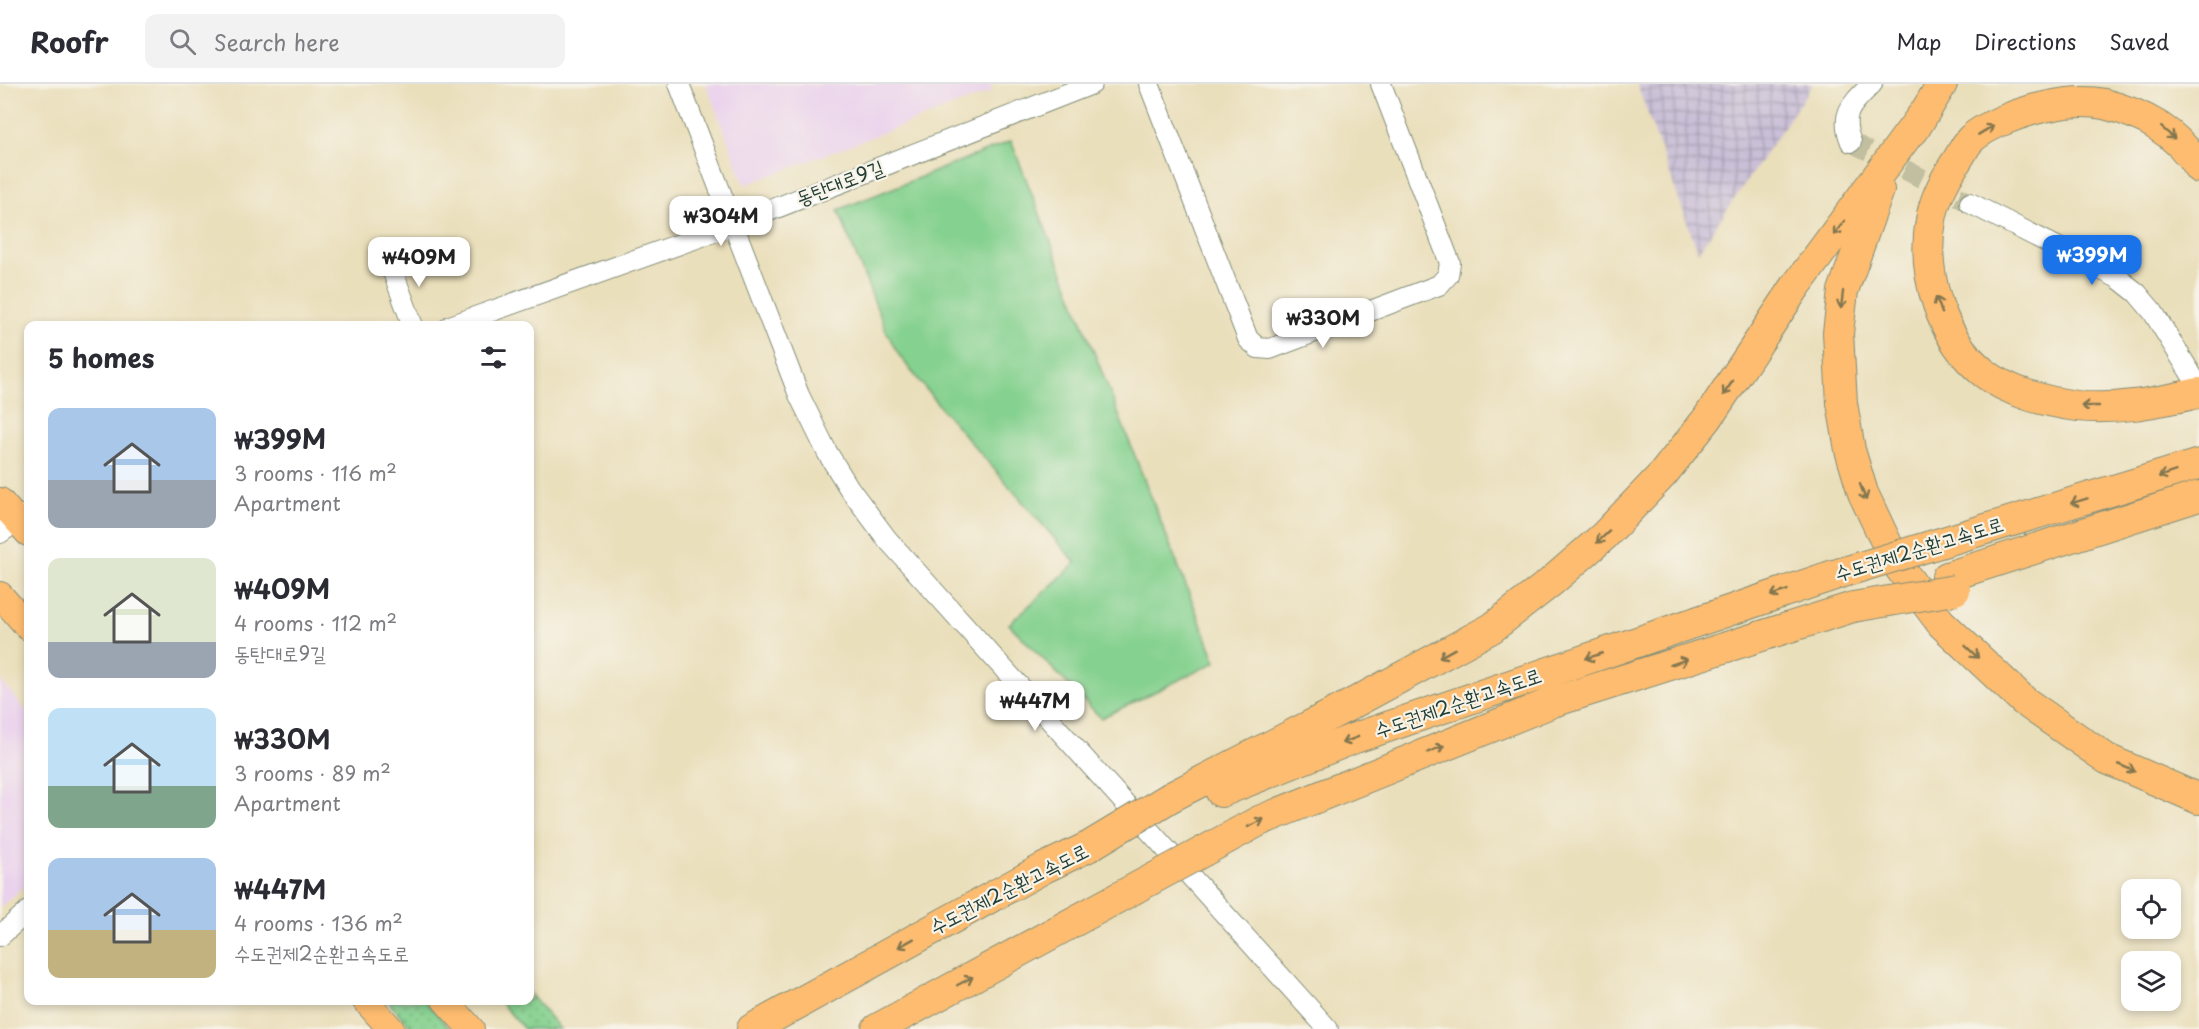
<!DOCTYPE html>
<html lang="en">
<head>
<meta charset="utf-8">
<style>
	:root { --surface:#fff; --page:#f2f2f3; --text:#2b2b33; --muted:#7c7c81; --line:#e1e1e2; --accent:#1a73e8 }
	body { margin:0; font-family:"Playpen Sans","Poor Story",sans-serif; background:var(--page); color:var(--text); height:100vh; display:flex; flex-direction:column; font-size:22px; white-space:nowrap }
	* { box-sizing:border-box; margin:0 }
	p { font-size:20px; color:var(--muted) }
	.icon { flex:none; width:33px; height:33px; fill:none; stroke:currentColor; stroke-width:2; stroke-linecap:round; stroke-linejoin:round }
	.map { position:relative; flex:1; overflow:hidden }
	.side { position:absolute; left:24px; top:237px; width:510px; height:684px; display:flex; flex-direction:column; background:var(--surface); border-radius:12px; box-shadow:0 3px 9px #0003 }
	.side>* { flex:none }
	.buttons { position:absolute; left:2121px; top:795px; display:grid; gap:12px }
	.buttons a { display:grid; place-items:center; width:60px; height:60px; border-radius:12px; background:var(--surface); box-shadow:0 3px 9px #0003; font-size:30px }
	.price { position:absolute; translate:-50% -51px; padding:0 14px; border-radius:12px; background:#fff; color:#222; font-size:20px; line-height:39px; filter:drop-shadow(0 2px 3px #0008) }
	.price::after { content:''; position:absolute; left:50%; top:36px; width:18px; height:14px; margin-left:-9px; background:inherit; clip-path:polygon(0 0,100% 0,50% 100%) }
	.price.selected { background:var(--accent); color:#fff }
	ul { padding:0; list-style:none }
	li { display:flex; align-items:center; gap:18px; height:150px; padding:0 24px }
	li span { display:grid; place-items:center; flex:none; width:168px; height:120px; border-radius:12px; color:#555 }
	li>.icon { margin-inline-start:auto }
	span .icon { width:72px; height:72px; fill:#fffc; stroke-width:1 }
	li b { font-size:26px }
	h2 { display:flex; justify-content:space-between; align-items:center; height:72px; padding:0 24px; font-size:26px }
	header { display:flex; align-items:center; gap:36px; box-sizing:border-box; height:84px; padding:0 30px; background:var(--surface); border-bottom:2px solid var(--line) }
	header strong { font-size:28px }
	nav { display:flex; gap:33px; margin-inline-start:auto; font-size:21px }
	.search { width:420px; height:54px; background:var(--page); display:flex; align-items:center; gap:15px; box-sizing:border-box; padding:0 21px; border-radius:12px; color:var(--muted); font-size:22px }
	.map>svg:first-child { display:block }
</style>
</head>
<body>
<header>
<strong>Roofr</strong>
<div class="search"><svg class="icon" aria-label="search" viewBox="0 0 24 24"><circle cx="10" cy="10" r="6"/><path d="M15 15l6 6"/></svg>Search here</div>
<nav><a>Map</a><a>Directions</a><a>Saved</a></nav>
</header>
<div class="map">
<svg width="2199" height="945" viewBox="0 0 2199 945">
	<defs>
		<pattern id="industrial-grid" width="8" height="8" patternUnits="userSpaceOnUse" patternTransform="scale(1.5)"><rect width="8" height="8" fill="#cabfd7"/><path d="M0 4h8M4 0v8" fill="none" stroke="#a39caf"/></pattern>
		<pattern id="grass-dots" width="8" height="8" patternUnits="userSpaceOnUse" patternTransform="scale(1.5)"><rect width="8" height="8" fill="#85d18f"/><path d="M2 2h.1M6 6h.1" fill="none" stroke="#6cab76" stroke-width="1.8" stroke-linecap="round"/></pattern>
	</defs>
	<rect width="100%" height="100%" fill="#f7f3e8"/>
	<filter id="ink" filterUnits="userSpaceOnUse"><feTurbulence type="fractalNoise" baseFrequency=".0167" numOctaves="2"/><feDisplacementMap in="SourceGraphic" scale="12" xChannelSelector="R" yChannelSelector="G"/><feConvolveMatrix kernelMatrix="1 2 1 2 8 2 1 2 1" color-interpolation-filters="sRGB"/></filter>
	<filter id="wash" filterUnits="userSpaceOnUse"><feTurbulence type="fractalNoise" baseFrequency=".008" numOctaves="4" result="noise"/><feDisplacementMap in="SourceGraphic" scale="24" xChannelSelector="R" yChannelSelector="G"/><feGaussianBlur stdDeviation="1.35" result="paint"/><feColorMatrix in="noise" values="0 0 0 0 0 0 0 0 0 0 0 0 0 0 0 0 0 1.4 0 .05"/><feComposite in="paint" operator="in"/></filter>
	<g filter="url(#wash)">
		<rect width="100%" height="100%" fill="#eadfbb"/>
		<path fill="#ead1ed" d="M706,0H990L993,7L745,101Z
			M0,596L28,629V799L0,823Z"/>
		<path fill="url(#industrial-grid)" d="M1637,0H1813L1698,168Z"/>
		<path fill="url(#grass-dots)" stroke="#528762" stroke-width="1.5" d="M530,910L560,945H524L499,917L530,916Z
			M387,917H425L450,945H413Z"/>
		<path fill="#85d18f" stroke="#528762" stroke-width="1.5" d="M1011,57L1216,578L1101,634L1009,540L1076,479L940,323L899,271L886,247L838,126Z"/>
	</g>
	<g filter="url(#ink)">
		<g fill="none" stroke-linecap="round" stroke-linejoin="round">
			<path stroke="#c1bfa0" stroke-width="20" stroke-dasharray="20 10" stroke-linecap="butt" d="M1851,58L1970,119"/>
			<defs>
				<path id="minor" d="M679,0L799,311L827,368L849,404L887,455L1328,945
					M1149,0L1248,255L1258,264L1270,265L1439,201L1448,191L1450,179L1381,0
					M1851,58C1839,29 1853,19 1872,0
					M1970,119L2118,194L2137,209L2153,228L2199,303
					M390,180L413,242
					M450,242L733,141L1092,0
					M0,449L28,429
					M0,852L28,827"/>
				<path id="major" d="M0,417L28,449
					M0,511L28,543
					M365,916L391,945
					M445,916L471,945"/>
				<path id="highway" d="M1914,46L1942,0
					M2199,84C2177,48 2144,30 2104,20C2080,15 2055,20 2032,26C2014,31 1985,42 1971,55C1965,61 1961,71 1956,78C1945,95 1934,116 1931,136C1921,189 1941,255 1984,289C2008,308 2046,318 2077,322C2117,327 2160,317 2199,309
					M1879,106L1843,207L1838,249L1842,319L1850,366L1863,409L1896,479L1941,539L2024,617L2107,675L2199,715
					M1930,462L2199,380
					M1947,493L2199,412
					M1221,708L1355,654L1834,491
					M1171,713L1348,622L1492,544L1551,498L1604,452L1663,390L1707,335L1796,202L1924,29
					M1204,767L1259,737L1553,618L1853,523
					M752,945L1044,784L1088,763
					M877,945L1132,806"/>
			</defs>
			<use href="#minor" stroke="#848e78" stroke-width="22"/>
			<use href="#major" stroke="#848e78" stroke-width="28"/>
			<use href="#highway" stroke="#848e78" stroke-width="32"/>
			<use href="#minor" stroke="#fff" stroke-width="20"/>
			<use href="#major" stroke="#fdbc6f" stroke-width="26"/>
			<use href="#highway" stroke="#fdbc6f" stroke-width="30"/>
			<defs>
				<path id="highway-bridge" d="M1834,491L1930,462
					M1853,523L1955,506
					M1088,763L1171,713
					M1132,806L1204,767"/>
			</defs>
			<use href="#highway-bridge" stroke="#848e78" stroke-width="32" stroke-linecap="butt"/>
			<use href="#highway-bridge" stroke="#fdbc6f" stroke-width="30"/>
		</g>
		<defs><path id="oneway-shaft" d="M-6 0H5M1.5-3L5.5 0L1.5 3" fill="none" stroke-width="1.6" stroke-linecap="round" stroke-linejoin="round" transform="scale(1.5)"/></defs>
		<g stroke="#83764f">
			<use href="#oneway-shaft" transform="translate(1986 46) rotate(-31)"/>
			<use href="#oneway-shaft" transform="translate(2168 49) rotate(41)"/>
			<use href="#oneway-shaft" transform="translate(1839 144) rotate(127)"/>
			<use href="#oneway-shaft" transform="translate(1842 216) rotate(97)"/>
			<use href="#oneway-shaft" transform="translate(1939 221) rotate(-110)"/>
			<use href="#oneway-shaft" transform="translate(1728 304) rotate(124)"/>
			<use href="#oneway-shaft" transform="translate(2090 322) rotate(-180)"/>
			<use href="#oneway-shaft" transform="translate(2167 390) rotate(162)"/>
			<use href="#oneway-shaft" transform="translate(1863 408) rotate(69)"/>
			<use href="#oneway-shaft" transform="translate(2079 417) rotate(163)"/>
			<use href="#oneway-shaft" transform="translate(1603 453) rotate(137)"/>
			<use href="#oneway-shaft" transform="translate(1779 509) rotate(161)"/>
			<use href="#oneway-shaft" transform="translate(1972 568) rotate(43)"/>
			<use href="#oneway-shaft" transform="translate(1447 569) rotate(151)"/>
			<use href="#oneway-shaft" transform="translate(1594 572) rotate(161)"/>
			<use href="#oneway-shaft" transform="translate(1679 578) rotate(-18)"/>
			<use href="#oneway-shaft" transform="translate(1350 656) rotate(159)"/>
			<use href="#oneway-shaft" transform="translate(1436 665) rotate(-22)"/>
			<use href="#oneway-shaft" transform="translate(2127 684) rotate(24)"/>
			<use href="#oneway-shaft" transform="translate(1256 739) rotate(-26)"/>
			<use href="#oneway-shaft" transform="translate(906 859) rotate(151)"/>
			<use href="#oneway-shaft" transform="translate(965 897) rotate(-28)"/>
		</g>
	</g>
	<g text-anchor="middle" stroke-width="4.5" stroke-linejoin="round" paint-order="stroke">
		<g font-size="20" fill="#1f3d34" stroke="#f7f3e8">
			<text transform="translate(840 99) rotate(-21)" y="7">동탄대로9길</text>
			<text transform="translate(1919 465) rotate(-17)" y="7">수도권제2순환고속도로</text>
			<text transform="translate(1458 619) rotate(-19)" y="7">수도권제2순환고속도로</text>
			<text transform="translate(1009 805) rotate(-27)" y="7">수도권제2순환고속도로</text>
		</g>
	</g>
</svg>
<div class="buttons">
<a><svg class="icon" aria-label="locate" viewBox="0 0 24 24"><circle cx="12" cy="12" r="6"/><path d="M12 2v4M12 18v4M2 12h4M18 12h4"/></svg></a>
<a><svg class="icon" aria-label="layers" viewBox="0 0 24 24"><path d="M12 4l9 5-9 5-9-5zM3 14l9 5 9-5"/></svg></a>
</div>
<b class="price" style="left:721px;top:163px">₩304M</b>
<b class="price selected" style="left:2092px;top:202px">₩399M</b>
<b class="price" style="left:419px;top:204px">₩409M</b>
<b class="price" style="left:1323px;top:265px">₩330M</b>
<b class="price" style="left:1035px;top:648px">₩447M</b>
<section class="side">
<h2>5 homes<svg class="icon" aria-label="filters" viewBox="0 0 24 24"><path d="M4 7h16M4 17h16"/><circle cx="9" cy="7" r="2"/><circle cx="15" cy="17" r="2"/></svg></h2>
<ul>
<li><span style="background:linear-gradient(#a9c7e8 60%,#9aa5b1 0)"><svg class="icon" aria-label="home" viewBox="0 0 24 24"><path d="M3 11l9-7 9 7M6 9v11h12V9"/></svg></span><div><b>₩399M</b><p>3 rooms · 116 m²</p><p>Apartment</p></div></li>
<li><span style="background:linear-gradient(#dfe7d0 70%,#9aa5b1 0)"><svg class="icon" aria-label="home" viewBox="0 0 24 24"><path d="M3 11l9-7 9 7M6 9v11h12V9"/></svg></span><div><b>₩409M</b><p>4 rooms · 112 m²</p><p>동탄대로9길</p></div></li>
<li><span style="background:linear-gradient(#bfe0f5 65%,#7fa58c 0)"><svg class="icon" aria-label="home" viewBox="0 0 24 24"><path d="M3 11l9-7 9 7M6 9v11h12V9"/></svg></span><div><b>₩330M</b><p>3 rooms · 89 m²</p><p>Apartment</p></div></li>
<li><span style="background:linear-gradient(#a9c7e8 60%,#c2b280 0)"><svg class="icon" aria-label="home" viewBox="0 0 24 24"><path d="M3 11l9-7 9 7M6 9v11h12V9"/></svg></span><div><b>₩447M</b><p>4 rooms · 136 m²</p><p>수도권제2순환고속도로</p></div></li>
</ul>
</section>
</div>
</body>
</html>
